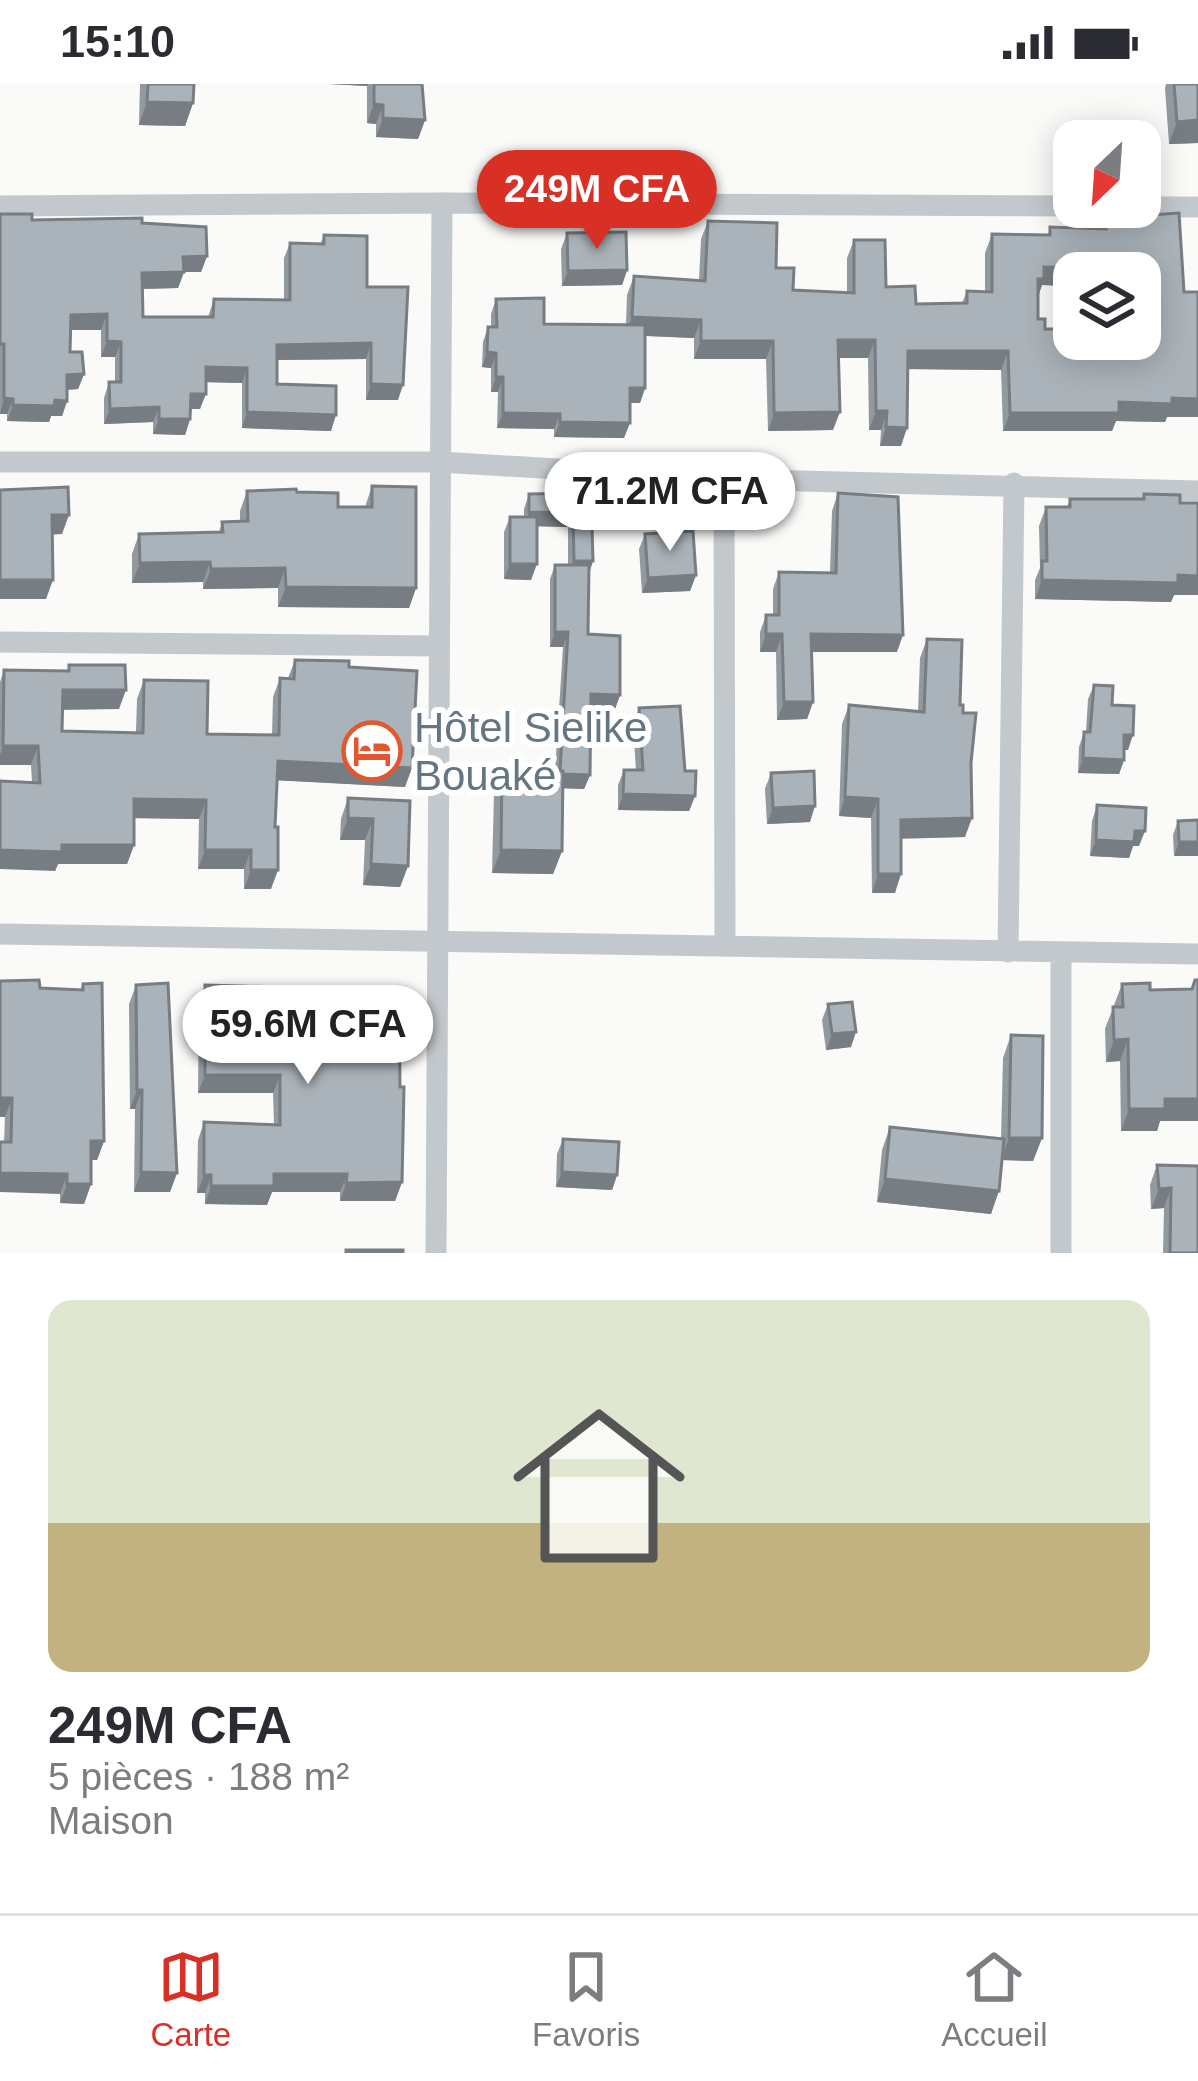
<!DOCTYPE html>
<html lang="fr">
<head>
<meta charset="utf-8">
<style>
	:root { --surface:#fff; --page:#f7f7f7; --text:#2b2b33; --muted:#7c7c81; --line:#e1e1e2; --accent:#d93025 }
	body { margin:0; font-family:Helvetica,sans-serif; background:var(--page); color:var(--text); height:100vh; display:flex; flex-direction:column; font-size:45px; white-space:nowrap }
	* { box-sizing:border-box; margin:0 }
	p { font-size:39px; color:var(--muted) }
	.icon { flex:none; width:66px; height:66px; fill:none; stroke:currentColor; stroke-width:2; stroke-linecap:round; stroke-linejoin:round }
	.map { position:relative; height:1169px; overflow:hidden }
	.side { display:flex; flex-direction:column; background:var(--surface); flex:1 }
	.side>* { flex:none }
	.needle { width:78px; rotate:205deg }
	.tools { position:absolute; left:1053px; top:36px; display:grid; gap:24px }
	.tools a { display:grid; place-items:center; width:108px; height:108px; border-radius:24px; background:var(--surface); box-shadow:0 6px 30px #0003; font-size:60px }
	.price { position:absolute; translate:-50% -102px; padding:0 27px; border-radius:42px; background:#fff; color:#222; font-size:39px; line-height:78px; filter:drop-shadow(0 3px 6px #0008) }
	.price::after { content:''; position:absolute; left:50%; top:72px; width:36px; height:27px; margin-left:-18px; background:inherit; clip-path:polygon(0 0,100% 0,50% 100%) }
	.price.current { background:var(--accent); color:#fff }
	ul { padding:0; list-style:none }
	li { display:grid; align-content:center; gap:24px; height:636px; padding:0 48px }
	li span { display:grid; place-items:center; height:372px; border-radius:24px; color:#555 }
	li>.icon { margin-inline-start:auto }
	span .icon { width:216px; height:216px; fill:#fffc; stroke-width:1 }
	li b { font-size:51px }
	.status { display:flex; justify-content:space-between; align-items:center; height:84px; padding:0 60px; background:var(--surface); direction:ltr }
	.status svg { height:33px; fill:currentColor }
	.menu { display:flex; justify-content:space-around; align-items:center; height:168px; border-top:3px solid var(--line); background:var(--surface); font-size:33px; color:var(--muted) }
	.menu a { display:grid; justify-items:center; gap:6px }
	.menu .current { color:var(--accent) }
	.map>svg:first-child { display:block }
</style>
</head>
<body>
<div class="status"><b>15:10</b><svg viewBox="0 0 49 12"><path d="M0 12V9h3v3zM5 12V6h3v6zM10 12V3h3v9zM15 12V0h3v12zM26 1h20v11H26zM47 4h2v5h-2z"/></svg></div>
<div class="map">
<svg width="1198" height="1169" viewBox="0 0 1198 1169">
	<rect width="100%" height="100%" fill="#fafaf8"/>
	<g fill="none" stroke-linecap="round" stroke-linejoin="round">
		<path stroke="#c3c8cc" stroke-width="21" d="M0,122L442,119L1074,122
			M1140,123H1198
			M0,378H440L724,395L1198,407
			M724,395L725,860
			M0,558L439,562
			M0,850L1198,870
			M1008,868L1014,399
			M1061,868V1169
			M436,1169L442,119"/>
	</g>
	<path fill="#929a9f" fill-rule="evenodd" d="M140,0H194L193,19L185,42L139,41Z
		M329,0H422L425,36L418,55L376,53V40L367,39V2Z
		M1166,0H1198V59L1169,60L1165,4Z
		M0,130L32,136L142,139L207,172L201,188H184L178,204L142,205L143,233H208L214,215L284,216V174L290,159H321L324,151L367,203L398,316H366V275L277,276V300L331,347L242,344V299L206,298L200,325H191L190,335L185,351L153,350V338L104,340V314L109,298H115V273H101V246H70V268L84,290L78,305L67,306V317L62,332H51L49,338L7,337V330H0Z
		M1105,134L1184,208H1198V333H1167L1165,338L1116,337L1112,347H1003L1001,286L908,285L901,362H880L881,346H869L868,274H838L833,346L768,347L766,275H694V254L645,252V304L640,319H630L624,354L554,353V345L497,344L498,308H491V284L482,283L483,258L488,243H491V230L496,215L544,240L626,241L627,211L634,192L699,196L701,155L708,137L776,184L793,206L847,208V174L854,156L886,203L916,220L962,219L967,207H985V169L992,150L1048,151L1050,143L1101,145ZM1074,189H1140V255L1045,245L1038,235V212L1042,201Z
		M567,149L627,186L622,201L562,202L561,165Z
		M372,402L416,504L409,524L278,523V504L203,505V498L132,499V470L139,450L219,448L222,438H240V427L247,407L297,408L338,423H365Z
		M591,409L593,477L589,490L588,550L620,611L615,625H591L590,691L584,705L563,704L562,767L553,790L492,789L494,709L502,686L555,687L563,563H550V495L555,481H568V443L537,442L531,496L504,495V448L510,433H524V425L529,410Z
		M838,409L897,568H812L813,618L807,635L777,636L776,568H760V548L766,531H773V505L779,488L830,489L832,427Z
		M1144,410L1180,419H1198V511H1174L1171,518L1035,515V496L1040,484L1039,442L1046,423H1067L1070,415H1142Z
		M645,450L696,491L690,507L642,509L639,465Z
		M927,555L960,621L965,753L901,754L895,809H872L871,734L839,732L842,640L849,621L918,628L920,574Z
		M295,576L349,583L405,703L277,696L271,805H244V785H198L199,735L134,734V761L127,780H58L55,787L32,698L31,681H0V598L4,586L67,587L69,581L119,625H62V647L136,648L137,615L144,596L207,650L272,651L273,613L280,594H288Z
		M1094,601L1128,666H1124V676L1119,690L1078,689L1079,663L1084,648H1086L1088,615Z
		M639,624L685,687L695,712L689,727L618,726V701L624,686H636L633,639Z
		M771,689L810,738L767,740L765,705Z
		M348,714L410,717L408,782L400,803L363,801L365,756H340L341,735Z
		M1097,721L1139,762H1133L1129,774L1090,772L1092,737Z
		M1198,736L1174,772L1173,751L1178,737Z
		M1198,896V1037H1160L1157,1047H1121L1120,977L1106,978L1105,945L1122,900L1150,906L1192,905Z
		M83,900L104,1057L97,1076H91V1100L84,1120L60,1119V1110L4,1058L5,1033L40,904L80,906Z
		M136,901L177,1089L170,1108H134L135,1025H130L129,920Z
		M205,901L278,925L343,927L349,904L402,1098L395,1117H340V1108H272L267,1121L205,1120V1109H197L198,1056L204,1038L274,1040L273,1009H198L199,920Z
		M828,920L851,963L826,966L822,936Z
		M1011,951L1042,1054L1033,1077L1002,1076L991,1130L877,1118L882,1066L890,1043L1001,1055L1003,974Z
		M563,1055L617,1091L612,1106L556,1103L557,1070Z
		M1157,1081L1198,1082V1169H1163L1164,1124L1151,1125L1150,1101Z"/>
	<path fill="#777d82" d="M330,0H368L367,2Z
		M147,18L193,19L185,42L139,41Z
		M374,20L383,21L376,40L367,39Z
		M383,34L425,36L418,55L376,53Z
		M1198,36V59L1169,60L1177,38Z
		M207,172L201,188H178L183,173Z
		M1044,183L1109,185L1107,189H1074V203L1042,201L1038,213V195Z
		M627,186L622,201L562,202L568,187Z
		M184,188L178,204L136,205L142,189Z
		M107,230L101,246H65L71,231Z
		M632,233L701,236L694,254L626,251Z
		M838,256H875L868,274H831Z
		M107,257L121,258L115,273H101Z
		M701,257H773L766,275H694Z
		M371,259L366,275L271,276L277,261Z
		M908,267H1008L1001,286L901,285Z
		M487,268L496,269L491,284L482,283Z
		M206,283L247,284L242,299L200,298Z
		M84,290L78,305L61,306L67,291Z
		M496,293H503L498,308H491Z
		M371,300L403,301L398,316H366Z
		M630,304H645L640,319H624Z
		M191,310H206L200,325H185Z
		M4,314L13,315L7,330H0Z
		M1172,314L1198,315V333H1167L1165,338L1116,337L1112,347H1003L1010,329Z
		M55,316L67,317L62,332H51L49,338L7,337L13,321Z
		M159,323L153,338L104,340L110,325Z
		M876,327H887L881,346H869Z
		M247,328L336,331L331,347L242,344Z
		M840,328L833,346L768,347L774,329Z
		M503,329L560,330L554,345L497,344Z
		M159,335H190L185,351L153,350Z
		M560,338L630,339L624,354L554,353Z
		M886,343L907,344L901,362H880Z
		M529,428L573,429L568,443L524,442Z
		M52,431H69L62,450L45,451Z
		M574,477H593L588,491H569Z
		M210,478L203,498L132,499L140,479Z
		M510,480H537L531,496L504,495Z
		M285,484L278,504L203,505L211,485Z
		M696,491L690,507L642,509L648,494Z
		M1178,491L1198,492V511H1174L1171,518L1035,515L1042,496Z
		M0,496H53L46,515H0Z
		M286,503L416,504L409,524L278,523Z
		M555,548H568L563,563H550Z
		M766,550H782L776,568H760Z
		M811,550L903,551L897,568H805Z
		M63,606H126L119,625L56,626Z
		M591,610L620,611L615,625L586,624Z
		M784,618H813L807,635L777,636Z
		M1124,651H1133L1128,666H1119Z
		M3,662H38L31,681H0V671Z
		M1083,674L1124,676L1119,690L1078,689Z
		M278,677L412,684L405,703L271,696Z
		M560,690L590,691L584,705L554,704Z
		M623,710L695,712L689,727L618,726Z
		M845,713L878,715L871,734L839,732Z
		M134,715L206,716L199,735L127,734Z
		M815,722L810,738L767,740L773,724Z
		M348,734L373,735L365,756H340Z
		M972,734L965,753L894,755L901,736Z
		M1135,747H1145L1139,762H1133L1129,774L1090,772L1096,756Z
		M1179,758H1198V772H1174Z
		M62,761H134L127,780H58L55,787L0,785V766Z
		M205,766H251L244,785H198Z
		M501,766L562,767L553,790L492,789Z
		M371,780L408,782L400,803L363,801Z
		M251,786H278L271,805H244Z
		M878,790H901L895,809H872Z
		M856,948L851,963L826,966L832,950Z
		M1128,955L1120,977L1106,978L1114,956Z
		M205,991H280L273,1009H198Z
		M137,1006H142L135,1025H130Z
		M0,1014H12L5,1033H0Z
		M1165,1015H1198V1037H1160L1157,1047H1121L1129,1025Z
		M1009,1054H1042L1033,1077L1001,1076Z
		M91,1057H104L97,1076H84Z
		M141,1088L177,1089L170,1108H134Z
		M562,1088L617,1091L612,1106L556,1103Z
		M0,1089L67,1090L60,1110L0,1108Z
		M274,1090H347L340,1108H272L267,1121L205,1120L211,1102Z
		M204,1091H211L205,1109H197Z
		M885,1095L999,1107L991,1130L877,1118Z
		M402,1098L395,1117H340L346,1099Z
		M67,1100H91L84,1120L60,1119Z
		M1171,1104L1164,1124L1151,1125L1159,1105Z"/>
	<path fill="#aab3b9" stroke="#777d82" stroke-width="3" fill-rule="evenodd" d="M148,0H194L193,19L147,18Z
		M374,0H422L425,36L383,34V21L374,20Z
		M1174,0H1198V36L1177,38Z
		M1179,129L1184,208H1198V315L1172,314V320L1119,318V329H1010L1008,267H908L907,344L886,343L887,327H876L875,256H838L840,328L774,329L773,257H701V236L632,233L634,192L705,197L708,137L777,139L776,184H794L793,206L854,209V156H885L886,203L915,202L916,220L967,219V207L992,208V150L1050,151V143L1106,145L1105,134ZM1044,183L1109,185V189H1140V255H1074V245H1045V235H1038V195H1044Z
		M0,130H32V136L142,134V139L206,143L207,172L183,173L184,188L142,189L143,233H213L214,215L290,216V159L324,160V151L367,152V203H408L403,301L371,300V259L277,261V300L336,302V331L247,328V284L206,283V310H191L190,335H159V323L110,325L109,298H121V258L107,257V230L71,231L70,268H82L84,290L67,291V317L55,316L54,322L13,321V315L4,314V260H0Z
		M626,148L627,186L568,187L567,149Z
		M544,214V240L645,241V304H630V339L560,338V330L503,329V293H496V269L487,268L488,243H497L496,215Z
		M372,402L416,403V504L286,503L285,484L211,485L210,478L140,479L139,450L223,448L222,438L248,437L247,407L296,405L297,408L338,409V423H372Z
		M68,403L69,431H52L53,496H0V406Z
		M591,409L593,477H574L573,429L529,428V410Z
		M838,409L898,413L903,551L811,550L813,618H784L782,550H766V531H779V488L836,489Z
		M1144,410L1180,411V419H1198V492L1178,491V499L1042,496V477H1047L1046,423H1070V415H1144Z
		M510,433H537V480H510Z
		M693,447L696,491L648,494L645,450Z
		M555,481H589L588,550L620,552V611L591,610L590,691L563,690V687H560L568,548H555Z
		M927,555L962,556L960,621H963V629H976L971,679L972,734L901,736V790H878V715L845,713L849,621L924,628Z
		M295,576L349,577V583L417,587L412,684L278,677L275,743H278V786H251V766H205L206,716L134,715V761H62V768L0,766V697L40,699L38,662H3L4,586L69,587V581H125L126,606H63L62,647L143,649L144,596L208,597L207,650L279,651L280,594L294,595Z
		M1094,601L1113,602L1112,621L1134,622L1133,651H1124V676L1083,674L1084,648H1090Z
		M680,622L685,687H696L695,712L623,710L624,686H643L639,624Z
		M502,686L563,687L562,767L501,766Z
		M814,687L815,722L773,724L771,689Z
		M348,714L410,717L408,782L371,780L373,735L348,734Z
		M1097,721L1146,724L1145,747H1135L1134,758L1096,756Z
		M1198,736V758H1179L1178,737Z
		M39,896L40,904L83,906V900L102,899L104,1057H91V1100H67V1090L0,1089V1058H11L12,1014H0V897Z
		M1195,896H1198V1015H1165V1025H1129L1128,955L1114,956L1113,923H1123L1122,900L1150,899V906L1192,905Z
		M168,899L177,1089L141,1088L142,1006H137L136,901Z
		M205,901L278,903V925L350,927L349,904H399L400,1003H404L402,1098L346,1099L347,1090H274V1102H211V1091H204V1038L280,1041V991H205Z
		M852,918L856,948L832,950L828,920Z
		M1011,951L1043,952L1042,1054H1009Z
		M890,1043L1004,1055L999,1107L885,1095Z
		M563,1055L619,1058L617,1091L562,1088Z
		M1157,1081L1198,1082V1169H1170L1171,1104L1159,1105Z
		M346,1166H403V1169H346Z"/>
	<defs>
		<symbol id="hotel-ring" viewBox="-11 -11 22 22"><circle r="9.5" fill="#fff" stroke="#e4572e" stroke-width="1.5"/><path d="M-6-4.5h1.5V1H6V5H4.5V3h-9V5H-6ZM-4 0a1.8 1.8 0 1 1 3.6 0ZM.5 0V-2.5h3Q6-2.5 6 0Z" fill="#e4572e"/></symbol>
	</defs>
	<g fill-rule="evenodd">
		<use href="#hotel-ring" x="339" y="634" width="66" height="66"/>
	</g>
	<g text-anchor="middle" stroke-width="12" stroke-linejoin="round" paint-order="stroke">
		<g font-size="42" fill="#657683" stroke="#fff" text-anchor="start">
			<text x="414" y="658">Hôtel Sielike<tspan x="414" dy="48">Bouaké</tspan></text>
		</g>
	</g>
</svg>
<div class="tools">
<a><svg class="needle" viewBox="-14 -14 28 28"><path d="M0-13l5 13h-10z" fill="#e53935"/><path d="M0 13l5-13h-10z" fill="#7c7c81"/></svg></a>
<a><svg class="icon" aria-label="layers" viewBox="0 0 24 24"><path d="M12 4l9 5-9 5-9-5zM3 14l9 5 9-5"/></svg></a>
</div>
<b class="price current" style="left:597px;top:168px">249M CFA</b>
<b class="price" style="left:670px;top:470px">71.2M CFA</b>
<b class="price" style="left:308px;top:1003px">59.6M CFA</b>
</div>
<section class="side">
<ul>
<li><span style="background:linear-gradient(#dfe7d0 60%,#c2b280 0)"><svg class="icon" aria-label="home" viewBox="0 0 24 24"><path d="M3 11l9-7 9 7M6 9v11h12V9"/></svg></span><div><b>249M CFA</b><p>5 pièces · 188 m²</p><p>Maison</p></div></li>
</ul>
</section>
<nav class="menu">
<a class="current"><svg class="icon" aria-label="map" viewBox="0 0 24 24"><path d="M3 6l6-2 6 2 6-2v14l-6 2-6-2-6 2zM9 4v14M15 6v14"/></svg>Carte</a>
<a><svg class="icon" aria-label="saved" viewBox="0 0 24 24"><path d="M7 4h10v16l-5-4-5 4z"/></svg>Favoris</a>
<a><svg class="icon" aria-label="home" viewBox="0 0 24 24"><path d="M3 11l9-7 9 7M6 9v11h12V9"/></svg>Accueil</a>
</nav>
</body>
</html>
